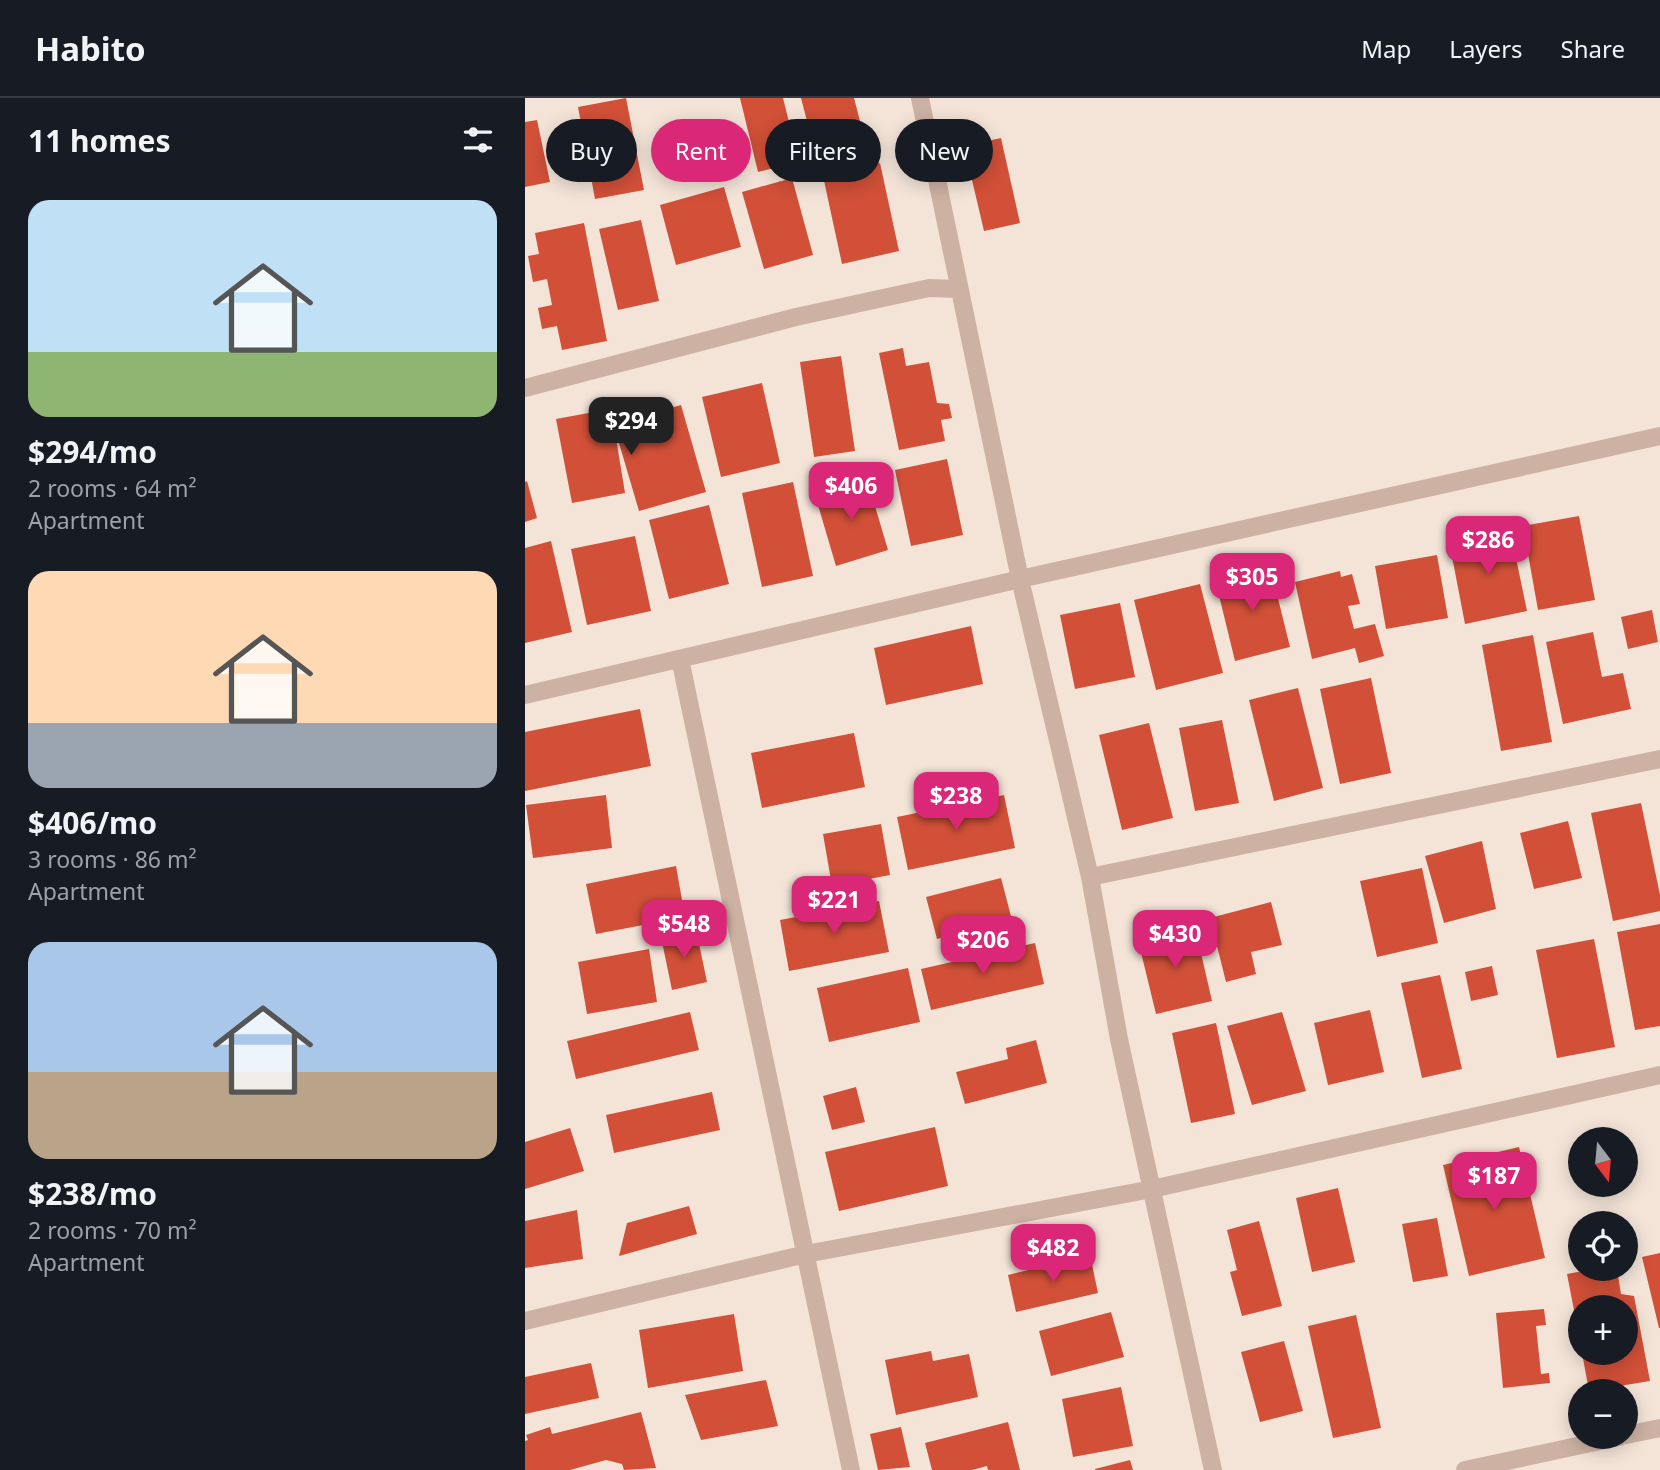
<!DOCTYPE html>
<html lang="en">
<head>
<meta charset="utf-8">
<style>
	:root { --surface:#171b24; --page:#242831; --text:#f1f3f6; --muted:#9ea1a6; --line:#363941; --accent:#db2777 }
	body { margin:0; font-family:"Noto Sans",sans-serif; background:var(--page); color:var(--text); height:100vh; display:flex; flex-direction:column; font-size:26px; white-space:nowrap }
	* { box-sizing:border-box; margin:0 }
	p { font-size:23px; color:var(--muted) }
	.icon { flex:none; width:38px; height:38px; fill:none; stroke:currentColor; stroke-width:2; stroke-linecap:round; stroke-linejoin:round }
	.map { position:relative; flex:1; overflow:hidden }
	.drawer { display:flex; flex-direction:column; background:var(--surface); width:525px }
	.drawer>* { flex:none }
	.banner { position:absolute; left:21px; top:21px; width:665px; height:63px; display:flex; gap:14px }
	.needle { width:46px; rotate:164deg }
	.controls { position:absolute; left:1043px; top:1029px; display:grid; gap:14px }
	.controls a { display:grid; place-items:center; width:70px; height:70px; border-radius:50%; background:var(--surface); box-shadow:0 4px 18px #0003; font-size:35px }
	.price { position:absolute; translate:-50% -60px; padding:0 16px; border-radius:14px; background:var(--accent); color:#fff; font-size:23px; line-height:46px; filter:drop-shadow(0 2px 4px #0008) }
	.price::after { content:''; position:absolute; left:50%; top:42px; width:21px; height:16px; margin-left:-10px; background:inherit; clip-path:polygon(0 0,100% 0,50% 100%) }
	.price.current { background:#222; color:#fff }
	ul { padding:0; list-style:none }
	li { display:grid; align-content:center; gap:14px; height:371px; padding:0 28px }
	li span { display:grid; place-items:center; height:217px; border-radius:21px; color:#555 }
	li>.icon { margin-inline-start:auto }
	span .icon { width:126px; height:126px; fill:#fffc; stroke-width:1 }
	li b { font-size:30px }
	h2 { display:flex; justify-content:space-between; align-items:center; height:84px; padding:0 28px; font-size:30px }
	.chip { padding:0 24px; border-radius:32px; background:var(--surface); box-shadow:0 4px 18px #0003; font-size:24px; line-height:63px }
	.chip.current { background:var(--accent); color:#fff }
	header { display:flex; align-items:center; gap:42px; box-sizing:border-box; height:98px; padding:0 35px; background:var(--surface); border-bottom:2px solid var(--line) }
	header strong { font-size:33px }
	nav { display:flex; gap:38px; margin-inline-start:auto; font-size:24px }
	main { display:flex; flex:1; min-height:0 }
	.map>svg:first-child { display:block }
</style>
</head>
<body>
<header>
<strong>Habito</strong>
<nav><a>Map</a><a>Layers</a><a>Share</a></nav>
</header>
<main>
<section class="drawer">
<h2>11 homes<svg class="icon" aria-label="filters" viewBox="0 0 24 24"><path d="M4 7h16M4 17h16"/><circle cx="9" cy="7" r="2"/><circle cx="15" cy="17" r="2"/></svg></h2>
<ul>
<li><span style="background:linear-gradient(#bfe0f5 70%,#8fb573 0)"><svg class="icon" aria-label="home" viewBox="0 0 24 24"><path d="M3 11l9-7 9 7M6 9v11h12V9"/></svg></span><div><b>$294/mo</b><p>2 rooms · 64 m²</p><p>Apartment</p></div></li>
<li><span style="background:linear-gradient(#ffd9b3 70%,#9aa5b1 0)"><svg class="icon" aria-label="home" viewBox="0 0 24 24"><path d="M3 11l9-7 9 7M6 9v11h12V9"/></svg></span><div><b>$406/mo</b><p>3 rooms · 86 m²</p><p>Apartment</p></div></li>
<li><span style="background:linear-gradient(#a9c7e8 60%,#b9a48a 0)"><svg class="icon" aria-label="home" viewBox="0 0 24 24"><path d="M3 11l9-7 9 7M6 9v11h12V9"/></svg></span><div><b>$238/mo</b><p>2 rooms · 70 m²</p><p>Apartment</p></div></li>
</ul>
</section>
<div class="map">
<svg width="1135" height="1372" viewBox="0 0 1135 1372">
	<rect width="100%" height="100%" fill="#f4e4d8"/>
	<path fill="#d25038" d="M101,0L119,92L70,101L53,9Z
		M215,0H258L274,64L233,74Z
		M276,0H329L341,46L291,58Z
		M12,22L25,84L0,89V24Z
		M476,40L495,125L459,133L439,48Z
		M355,65L374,153L317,166L298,78Z
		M267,80L288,157L239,171L217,94Z
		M199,89L216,149L151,167L135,107Z
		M116,122L134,203L93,212L74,131Z
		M59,125L82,243L37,252L32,228L17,231L13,210L27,207L22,181L8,184L3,158L14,156L10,135Z
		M378,250L381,268L404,264L412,305L424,306L427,320L416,322L420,343L374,352L354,255Z
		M316,258L330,353L289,359L275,264Z
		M237,285L255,365L196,379L177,299Z
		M156,307L181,394L114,413L89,328L100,395L47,405L31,321L85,311L89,326Z
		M422,361L438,437L386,448L370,372Z
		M342,381L363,452L311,468L290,397Z
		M2,383L12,420L0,424V384Z
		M268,384L288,478L237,489L217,395Z
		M184,407L204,486L144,501L124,422Z
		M1054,418L1070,502L1013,512L998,428Z
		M985,431L1002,513L940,526L924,443Z
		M110,438L126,513L62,527L46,451Z
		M26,443L47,534L0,545V450Z
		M912,457L923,520L861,531L850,468Z
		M745,468L765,549L710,563L690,481Z
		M815,473L816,479L827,476L835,506L823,508L829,531L850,526L859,558L834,565L830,550L787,561L770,484Z
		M675,486L698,575L631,592L609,502Z
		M595,505L610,579L550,591L535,517Z
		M1127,512L1133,544L1103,551L1096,519Z
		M446,528L458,586L361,607L349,550Z
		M1068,534L1077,579L1098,575L1106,611L1038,626L1021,544Z
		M1008,537L1027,644L976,653L957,547Z
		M846,580L866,675L815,686L795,591Z
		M773,590L798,690L749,703L724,602Z
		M115,611L126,668L0,693V634Z
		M697,622L714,705L670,713L654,630Z
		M624,625L648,720L597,732L574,637Z
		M329,635L340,689L237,710L226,655Z
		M81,697L87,750L8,760L1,707Z
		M479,697L490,750L383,772L372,719Z
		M1116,705L1135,797V813L1088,823L1066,715Z
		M1043,723L1057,780L1009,791L995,735Z
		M356,726L365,777L307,788L298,736Z
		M957,743L971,811L919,825L900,758Z
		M151,768L160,819L71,836L61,786Z
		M897,770L913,845L852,859L835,783Z
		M476,780L487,822L412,841L401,799Z
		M354,803L364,854L264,873L255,822Z
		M746,804L757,847L726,854L731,876L701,884L685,820Z
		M1135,826V928L1110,932L1092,834Z
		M670,829L687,903L631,916L613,842Z
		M171,831L182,884L147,892L136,839Z
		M1069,841L1090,949L1032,960L1011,852Z
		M510,845L519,886L406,912L396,871Z
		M124,851L132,904L62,916L53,864Z
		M967,868L973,897L946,903L940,874Z
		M383,870L395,924L304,944L292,890Z
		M915,877L937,971L897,980L876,885Z
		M845,912L859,974L803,987L789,925Z
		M165,914L174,952L51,981L42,943Z
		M757,914L781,993L727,1007L702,928Z
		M691,925L710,1016L666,1025L647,935Z
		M511,942L522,985L440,1006L431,974L483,961L481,950Z
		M331,989L340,1024L307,1032L298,998Z
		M187,994L195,1032L89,1055L81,1017Z
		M410,1029L423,1088L314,1113L300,1054Z
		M45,1030L59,1073L0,1091V1044Z
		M994,1049L1020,1160L944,1178L918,1067Z
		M813,1090L830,1164L787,1174L771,1100Z
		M164,1108L172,1136L94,1158L102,1125Z
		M52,1112L58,1161L0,1170V1123Z
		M912,1120L923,1178L888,1184L877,1126Z
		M734,1123L757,1208L717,1218L705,1174L712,1172L702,1132Z
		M1135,1155V1230H1134L1117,1159Z
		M565,1157L573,1195L491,1214L483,1177Z
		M1069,1171H1092L1096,1196L1109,1198L1125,1283L1064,1293L1057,1255H1101V1209H1055L1054,1238L1042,1176Z
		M1019,1211L1021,1227L1011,1228L1016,1276L1024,1275L1025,1285L978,1290L971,1215Z
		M586,1214L599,1259L526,1278L514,1233Z
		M209,1216L218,1273L123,1290L114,1232Z
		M831,1217L856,1330L808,1340L783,1228Z
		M759,1243L778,1313L735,1324L716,1254Z
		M406,1253L408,1263L444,1256L453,1299L371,1317L360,1262Z
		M66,1265L74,1300L0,1316V1279Z
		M241,1282L253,1328L176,1342L160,1297Z
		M596,1289L608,1348L548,1359L537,1301Z
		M116,1314L131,1370L99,1372L97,1366L81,1362L45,1372H0V1343L3,1342L1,1337L25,1329L27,1336Z
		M483,1324L495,1372H463L462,1368L447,1372H407L400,1345Z
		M376,1329L385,1369L353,1372L345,1336Z
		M605,1362L608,1372H570V1371Z"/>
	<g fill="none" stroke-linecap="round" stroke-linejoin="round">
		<path stroke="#cdb2a3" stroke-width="18" d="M395,0L495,481L565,779L594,941L688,1372
			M0,290L271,219L404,190L434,191
			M155,561L326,1372
			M0,597L495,481L1135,338
			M565,779L1135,661
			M0,1223L281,1156L627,1091L1135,977
			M1101,1337L1135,1330
			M940,1372L1094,1339"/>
	</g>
</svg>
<div class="controls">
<a><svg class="needle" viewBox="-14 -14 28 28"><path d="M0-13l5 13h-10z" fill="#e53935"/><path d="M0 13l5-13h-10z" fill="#9ea1a6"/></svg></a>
<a><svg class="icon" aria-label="locate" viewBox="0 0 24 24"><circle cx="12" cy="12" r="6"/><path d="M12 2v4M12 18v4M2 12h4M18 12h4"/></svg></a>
<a>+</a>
<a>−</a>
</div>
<b class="price current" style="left:106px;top:359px">$294</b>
<b class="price" style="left:326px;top:424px">$406</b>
<b class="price" style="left:963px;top:478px">$286</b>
<b class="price" style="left:727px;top:515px">$305</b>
<b class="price" style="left:431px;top:734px">$238</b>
<b class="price" style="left:309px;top:838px">$221</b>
<b class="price" style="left:159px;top:862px">$548</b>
<b class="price" style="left:650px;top:872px">$430</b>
<b class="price" style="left:458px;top:878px">$206</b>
<b class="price" style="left:969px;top:1114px">$187</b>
<b class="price" style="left:528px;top:1186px">$482</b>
<div class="banner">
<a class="chip">Buy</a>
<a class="chip current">Rent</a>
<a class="chip">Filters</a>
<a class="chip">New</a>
</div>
</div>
</main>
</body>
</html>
